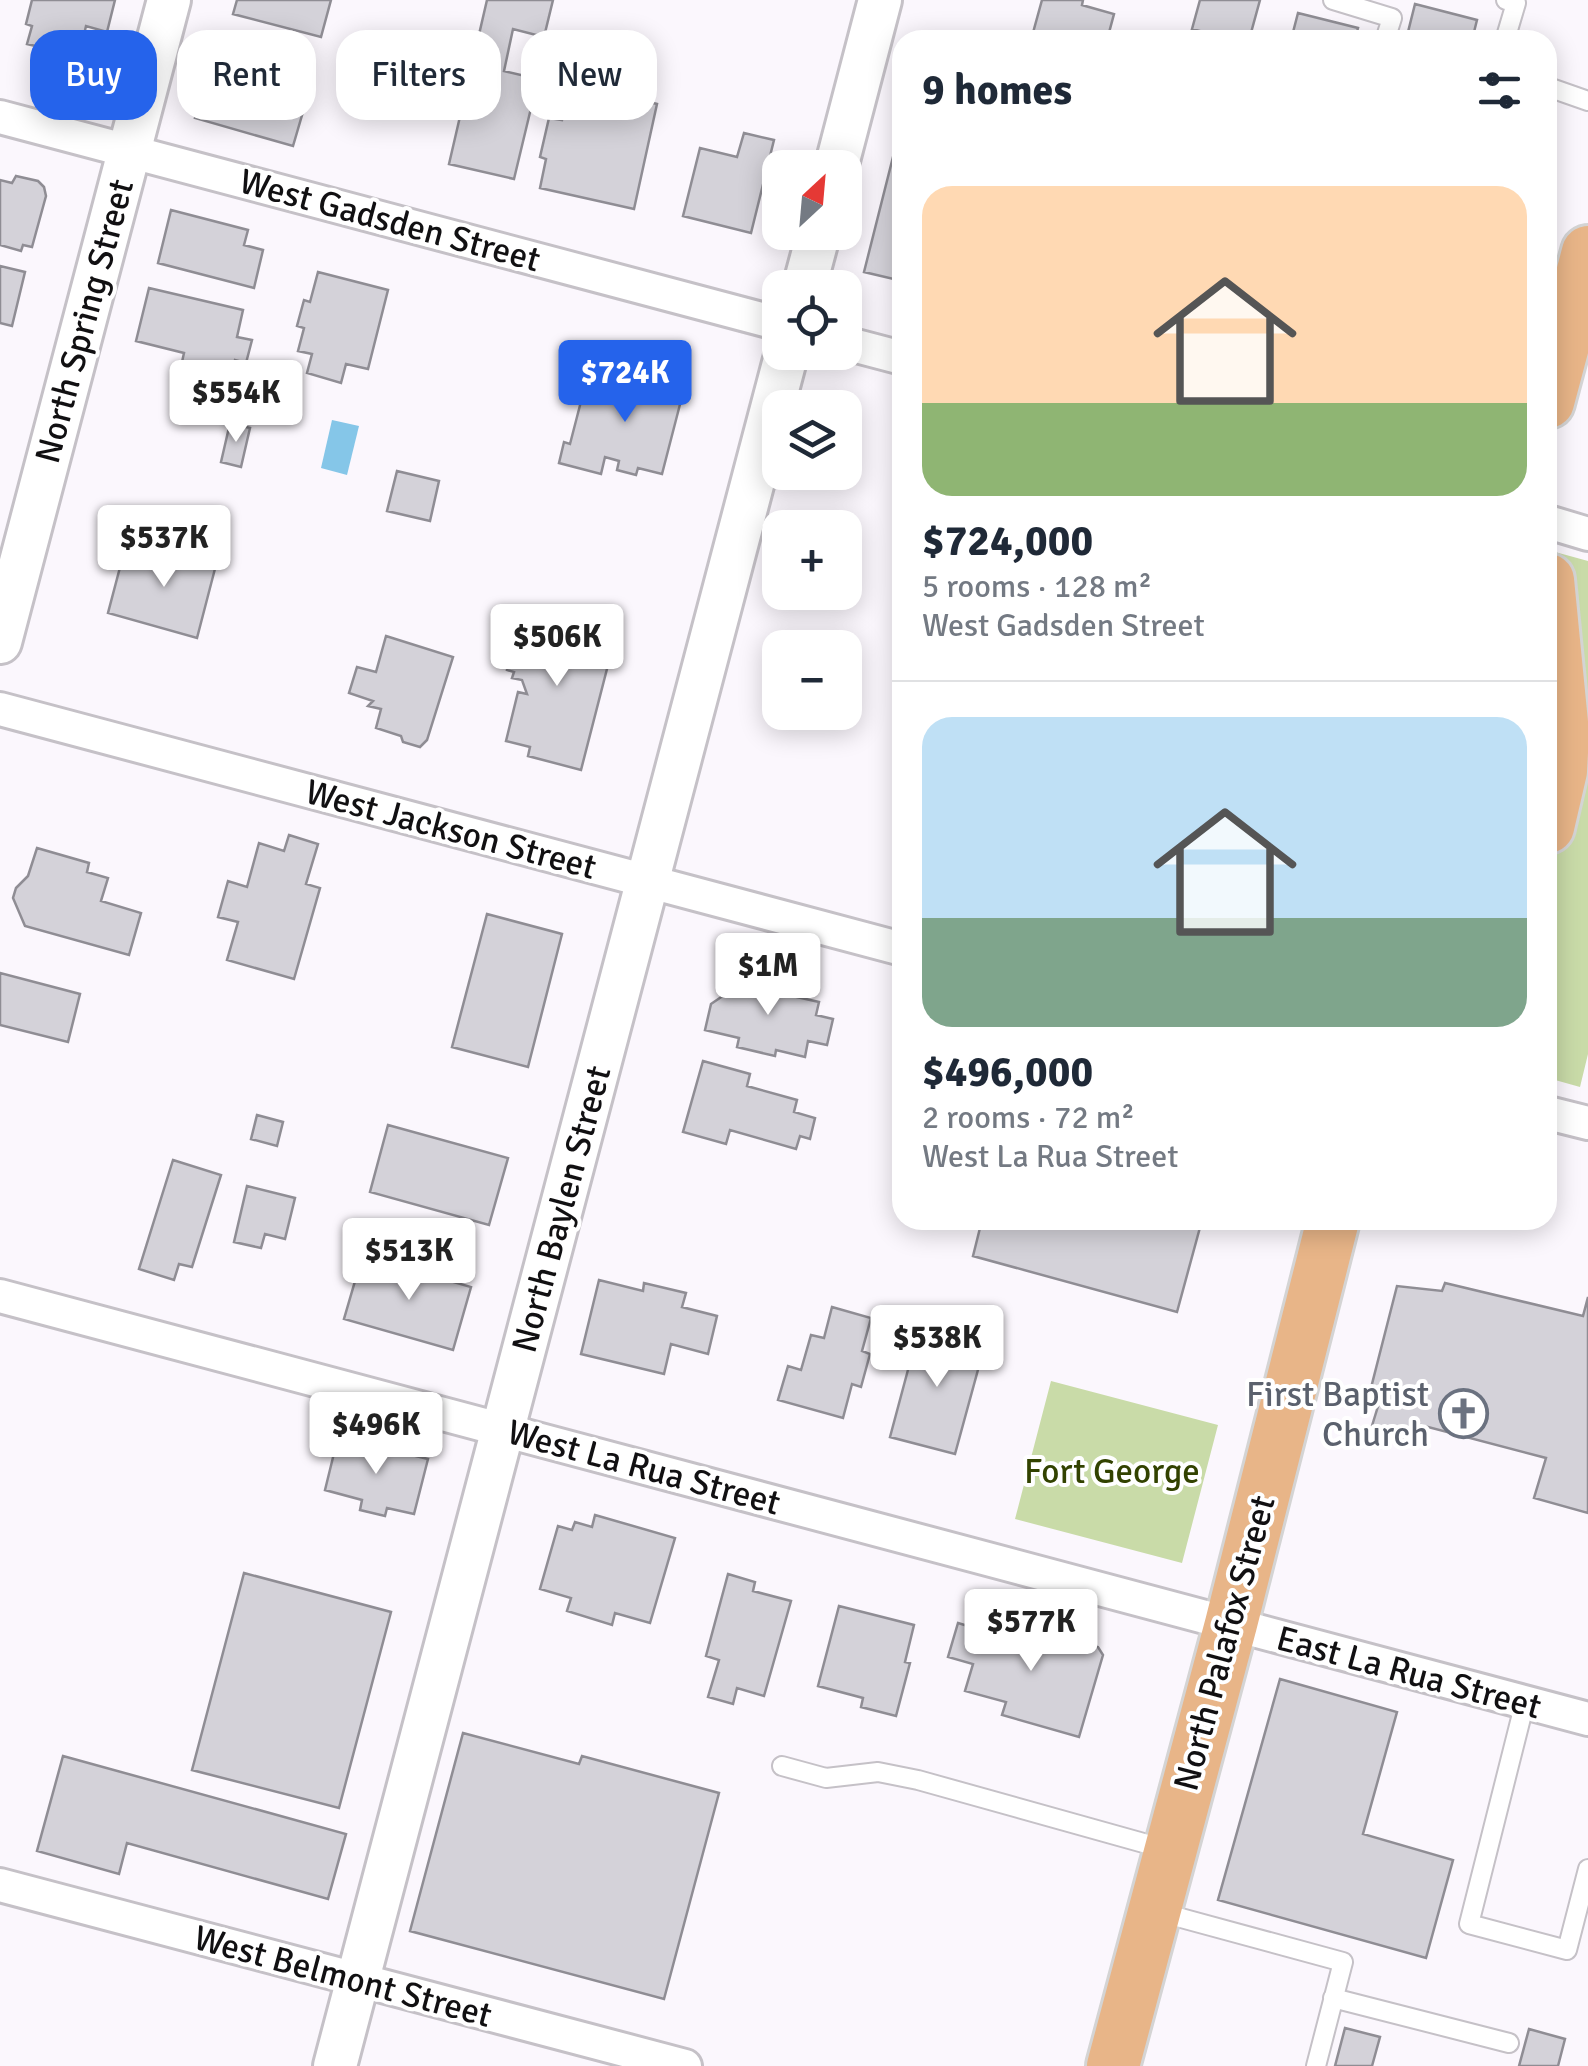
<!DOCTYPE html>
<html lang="en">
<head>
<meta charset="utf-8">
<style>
	:root { --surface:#fff; --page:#f6f6f7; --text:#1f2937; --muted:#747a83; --line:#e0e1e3; --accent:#2563eb }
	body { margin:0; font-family:Signika,sans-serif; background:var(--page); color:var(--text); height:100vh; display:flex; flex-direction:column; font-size:38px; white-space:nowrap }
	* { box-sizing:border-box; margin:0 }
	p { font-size:32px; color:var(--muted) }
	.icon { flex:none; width:55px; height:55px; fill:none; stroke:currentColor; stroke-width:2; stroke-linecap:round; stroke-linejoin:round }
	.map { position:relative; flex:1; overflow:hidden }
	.details { position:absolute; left:892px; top:30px; width:665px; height:1200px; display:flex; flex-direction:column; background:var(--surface); border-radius:30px; box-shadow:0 5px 25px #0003 }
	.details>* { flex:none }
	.guide { position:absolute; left:30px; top:30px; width:712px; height:90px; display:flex; gap:20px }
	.needle { width:65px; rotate:26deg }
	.buttons { position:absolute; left:762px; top:150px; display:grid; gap:20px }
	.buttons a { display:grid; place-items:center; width:100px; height:100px; border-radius:20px; background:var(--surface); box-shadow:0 5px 25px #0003; font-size:50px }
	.price { position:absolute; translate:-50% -85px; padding:0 22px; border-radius:10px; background:#fff; color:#222; font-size:32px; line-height:65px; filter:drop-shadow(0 2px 5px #0008) }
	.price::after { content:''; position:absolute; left:50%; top:60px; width:30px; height:22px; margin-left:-15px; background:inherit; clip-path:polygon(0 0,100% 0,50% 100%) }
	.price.active { background:var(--accent); color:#fff }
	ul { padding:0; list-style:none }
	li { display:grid; align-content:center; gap:20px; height:530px; padding:0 30px }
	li+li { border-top:2px solid var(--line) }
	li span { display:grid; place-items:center; height:310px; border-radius:30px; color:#555 }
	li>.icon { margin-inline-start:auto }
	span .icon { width:180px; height:180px; fill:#fffc; stroke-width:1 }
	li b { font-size:42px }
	h2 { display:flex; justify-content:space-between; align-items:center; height:120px; padding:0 30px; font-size:42px }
	.tag { padding:0 35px; border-radius:30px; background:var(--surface); box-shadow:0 5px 25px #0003; font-size:35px; line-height:90px }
	.tag.active { background:var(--accent); color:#fff }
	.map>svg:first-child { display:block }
</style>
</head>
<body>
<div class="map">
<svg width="1588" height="2066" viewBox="0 0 1588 2066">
	<rect width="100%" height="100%" fill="#fbf7fd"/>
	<path fill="#c9dba8" d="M1548,550L1588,561V1054L1580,1087L1548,1078Z
		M1051,1381L1218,1425L1182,1563L1015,1519Z"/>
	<path fill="#85c6e8" d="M332,420L359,426L347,475L321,468Z"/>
	<path fill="#d4d2d9" stroke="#8f8d94" stroke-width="2.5" d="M32,0H115L107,32L86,26L79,56L27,44L32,26L26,24Z
		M237,0H331L321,37L233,14Z
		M487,0H553L544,37L513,29L504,71L538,79L514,179L449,164Z
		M1042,0H1083L1082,5L1114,14L1107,40H1031Z
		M1200,0H1260L1249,40H1234L1192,29Z
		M1415,4L1477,20L1472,40H1406Z
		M1298,13L1358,28L1355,40H1291Z
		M580,38L631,50L624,82L638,85L634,98L657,104L634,209L540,188L546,159L540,157L549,118L562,120Z
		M223,56L312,81L293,146L195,118L212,61L219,60Z
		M744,133L774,140L751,233L683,216L700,148L737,157Z
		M893,157L902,159V281L864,272Z
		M16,176L38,181L44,187L46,196L32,247L23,245L21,251L0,245V180L12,183Z
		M171,210L248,230L244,245L263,250L254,288L158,263Z
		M0,266L25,272L12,326L0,323Z
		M318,272L388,290L368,369L346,364L341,383L307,373L312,354L298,351L304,328L297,326L304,300L310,302Z
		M149,288L243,310L237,337L252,340L246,363L235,360L232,374L182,362L184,353L136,341Z
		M619,368L685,385L662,474L638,468L636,475L617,470L619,461L605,457L601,474L559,463L564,442L570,444L585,386L613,393Z
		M230,423L250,428L241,467L221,462Z
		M397,471L439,481L430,521L387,511Z
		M150,543L217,561L197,638L108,613L123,556L145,562Z
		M556,614L603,627L595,657L609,661L581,770L528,756L530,747L506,741L518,692L527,694L522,680L512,678L514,672L507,670L520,621L552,629Z
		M386,636L453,657L427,740L420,747L403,742L401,736L376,728L381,709L368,706L373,701L349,693L357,667L376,672Z
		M289,835L318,844L306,884L320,888L294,979L227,960L238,922L218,917L228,881L247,887L259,843L284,851Z
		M37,848L89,863L87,872L108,878L101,901L141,913L129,955L25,926L13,898L16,888L28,876Z
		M487,914L562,934L528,1067L452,1047Z
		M0,973L80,994L68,1042L0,1025Z
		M734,974L790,987L788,995L819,1002L816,1015L833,1019L827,1045L808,1041L805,1057L776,1050L775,1056L737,1047L739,1038L705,1030L711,1004L730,991Z
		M703,1061L750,1074L747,1086L797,1100L794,1112L815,1118L810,1139L800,1136L796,1149L730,1130L726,1144L683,1132Z
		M257,1115L283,1122L277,1146L251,1139Z
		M388,1125L508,1158L489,1225L370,1192Z
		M173,1160L221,1175L192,1267L179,1264L174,1280L139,1269Z
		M247,1186L295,1198L285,1239L265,1234L261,1248L234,1242Z
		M982,1220H1202L1177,1312L973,1256Z
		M377,1259L416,1270L417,1265L453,1275L450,1281L471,1287L453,1350L344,1319L360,1264L374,1269Z
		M599,1280L643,1291L644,1283L686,1293L682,1307L717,1316L708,1354L671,1344L664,1374L581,1354Z
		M1445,1283L1583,1316L1588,1297V1513L1534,1498L1546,1458L1413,1423L1409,1439L1371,1429L1379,1403L1372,1384L1397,1286L1442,1291Z
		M832,1307L871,1318L862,1351L870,1354L861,1387L852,1384L843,1418L778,1400L788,1366L801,1370L811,1335L824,1338Z
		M920,1325L985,1344L955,1454L890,1437Z
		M338,1437L428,1459L414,1514L387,1508L385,1516L360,1510L362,1500L325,1490Z
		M595,1515L675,1538L650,1623L615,1613L612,1625L567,1611L571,1598L540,1589L558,1526L572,1530L575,1522L592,1527Z
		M244,1573L391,1612L339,1808L192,1770Z
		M728,1574L755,1582L753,1591L791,1601L764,1696L737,1688L733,1704L708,1697L719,1660L706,1656Z
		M839,1606L914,1625L905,1662L910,1663L896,1716L861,1707L863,1698L818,1686Z
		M958,1623L997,1635L999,1625L1022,1631L1024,1625L1069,1638L1068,1645L1082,1649L1083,1644L1098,1647L1103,1655L1079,1737L1002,1715L1006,1702L965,1691L973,1664L948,1657Z
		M1280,1679L1397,1712L1363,1834L1453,1860L1426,1958L1218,1900Z
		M463,1733L579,1764L582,1756L719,1793L664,1999L410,1931Z
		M63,1756L346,1834L328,1899L127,1843L119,1874L37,1851Z
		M1345,2028L1380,2037L1372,2066H1335Z
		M1529,2029L1565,2039L1558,2066H1519Z"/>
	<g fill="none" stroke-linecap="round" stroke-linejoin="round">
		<defs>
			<path id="service" d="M1333,0L1392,18L1385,40
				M1505,40L1516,3L1506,0
				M1548,87L1588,101
				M1525,1702L1469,1924L1567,1950L1588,1869
				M782,1766L826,1778L878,1772L918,1780L1165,1849
				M1159,1912L1343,1962L1316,2066
				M1333,1998L1509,2043"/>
			<path id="minor" d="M0,117L780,324
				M845,343L902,358
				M1548,522L1588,534
				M0,709L902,949
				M1548,1113L1588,1123
				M0,1296L1588,1719
				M0,1885L685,2066"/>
			<path id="tertiary" d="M836,168L880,0
				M804,288L819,232
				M0,642L169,0
				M335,2066L787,352"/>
			<path id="primary" d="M1548,402L1588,252
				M1548,580L1563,733L1561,771L1548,827
				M1113,2066L1231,1624L1333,1220"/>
		</defs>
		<use href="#service" stroke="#c5c1c7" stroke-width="22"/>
		<use href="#minor" stroke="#c5c1c7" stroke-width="38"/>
		<use href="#tertiary" stroke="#c5c1c7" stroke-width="48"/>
		<use href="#primary" stroke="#d4d4d4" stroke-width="58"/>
		<use href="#service" stroke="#fff" stroke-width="18"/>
		<use href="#minor" stroke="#fff" stroke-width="32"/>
		<use href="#tertiary" stroke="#fff" stroke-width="42"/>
		<use href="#primary" stroke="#e8b588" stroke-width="52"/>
	</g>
	<defs>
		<symbol id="church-ring" viewBox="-11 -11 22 22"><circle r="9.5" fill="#fff" stroke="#6b7280" stroke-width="1.5"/><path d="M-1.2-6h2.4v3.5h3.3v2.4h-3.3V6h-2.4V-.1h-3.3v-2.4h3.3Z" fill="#6b7280"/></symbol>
	</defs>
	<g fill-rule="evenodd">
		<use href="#church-ring" x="1436" y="1386" width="55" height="55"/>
	</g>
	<g text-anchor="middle" stroke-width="8" stroke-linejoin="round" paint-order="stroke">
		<g font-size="35" fill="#111012" stroke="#fff">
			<text transform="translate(390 220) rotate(15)" y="12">West Gadsden Street</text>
			<text transform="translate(84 321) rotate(-75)" y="12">North Spring Street</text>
			<text transform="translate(451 829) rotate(15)" y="12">West Jackson Street</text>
			<text transform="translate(561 1209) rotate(-75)" y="12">North Baylen Street</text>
			<text transform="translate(644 1467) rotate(15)" y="12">West La Rua Street</text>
			<text transform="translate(1224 1643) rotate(-75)" y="12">North Palafox Street</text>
			<text transform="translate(1409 1672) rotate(15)" y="12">East La Rua Street</text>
			<text transform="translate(343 1976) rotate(15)" y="12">West Belmont Street</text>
		</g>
		<g font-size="35" fill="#5b616d" stroke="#fff" text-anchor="end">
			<text x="1429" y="1406">First Baptist<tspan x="1429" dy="40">Church</tspan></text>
		</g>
		<g font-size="35" fill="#324200" stroke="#fff">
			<text x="1112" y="1483">Fort George</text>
		</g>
	</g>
</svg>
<div class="buttons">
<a><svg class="needle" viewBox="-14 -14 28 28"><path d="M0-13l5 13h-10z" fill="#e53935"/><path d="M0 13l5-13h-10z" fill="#747a83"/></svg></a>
<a><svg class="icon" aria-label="locate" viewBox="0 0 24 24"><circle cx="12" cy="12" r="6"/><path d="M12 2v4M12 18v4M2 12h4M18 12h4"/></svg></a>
<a><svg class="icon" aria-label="layers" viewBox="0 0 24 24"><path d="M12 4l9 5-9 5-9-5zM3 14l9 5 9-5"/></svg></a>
<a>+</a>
<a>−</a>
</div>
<b class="price active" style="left:625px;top:425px">$724K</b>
<b class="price" style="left:236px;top:445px">$554K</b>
<b class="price" style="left:164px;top:590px">$537K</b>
<b class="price" style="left:557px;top:689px">$506K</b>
<b class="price" style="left:768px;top:1018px">$1M</b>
<b class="price" style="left:409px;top:1303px">$513K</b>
<b class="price" style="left:937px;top:1390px">$538K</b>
<b class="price" style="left:376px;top:1477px">$496K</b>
<b class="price" style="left:1031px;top:1674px">$577K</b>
<div class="guide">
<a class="tag active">Buy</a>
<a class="tag">Rent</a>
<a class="tag">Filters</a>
<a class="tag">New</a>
</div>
<section class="details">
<h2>9 homes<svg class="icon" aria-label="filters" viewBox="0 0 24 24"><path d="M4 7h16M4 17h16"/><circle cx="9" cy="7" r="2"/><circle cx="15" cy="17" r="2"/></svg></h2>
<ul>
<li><span style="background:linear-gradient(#ffd9b3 70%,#8fb573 0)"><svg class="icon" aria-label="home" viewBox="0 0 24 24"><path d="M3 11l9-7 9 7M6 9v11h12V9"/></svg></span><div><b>$724,000</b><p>5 rooms · 128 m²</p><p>West Gadsden Street</p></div></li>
<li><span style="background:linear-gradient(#bfe0f5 65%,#7fa58c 0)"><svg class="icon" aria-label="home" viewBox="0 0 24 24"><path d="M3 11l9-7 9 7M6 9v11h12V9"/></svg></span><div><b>$496,000</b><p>2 rooms · 72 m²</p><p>West La Rua Street</p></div></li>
</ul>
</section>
</div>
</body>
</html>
